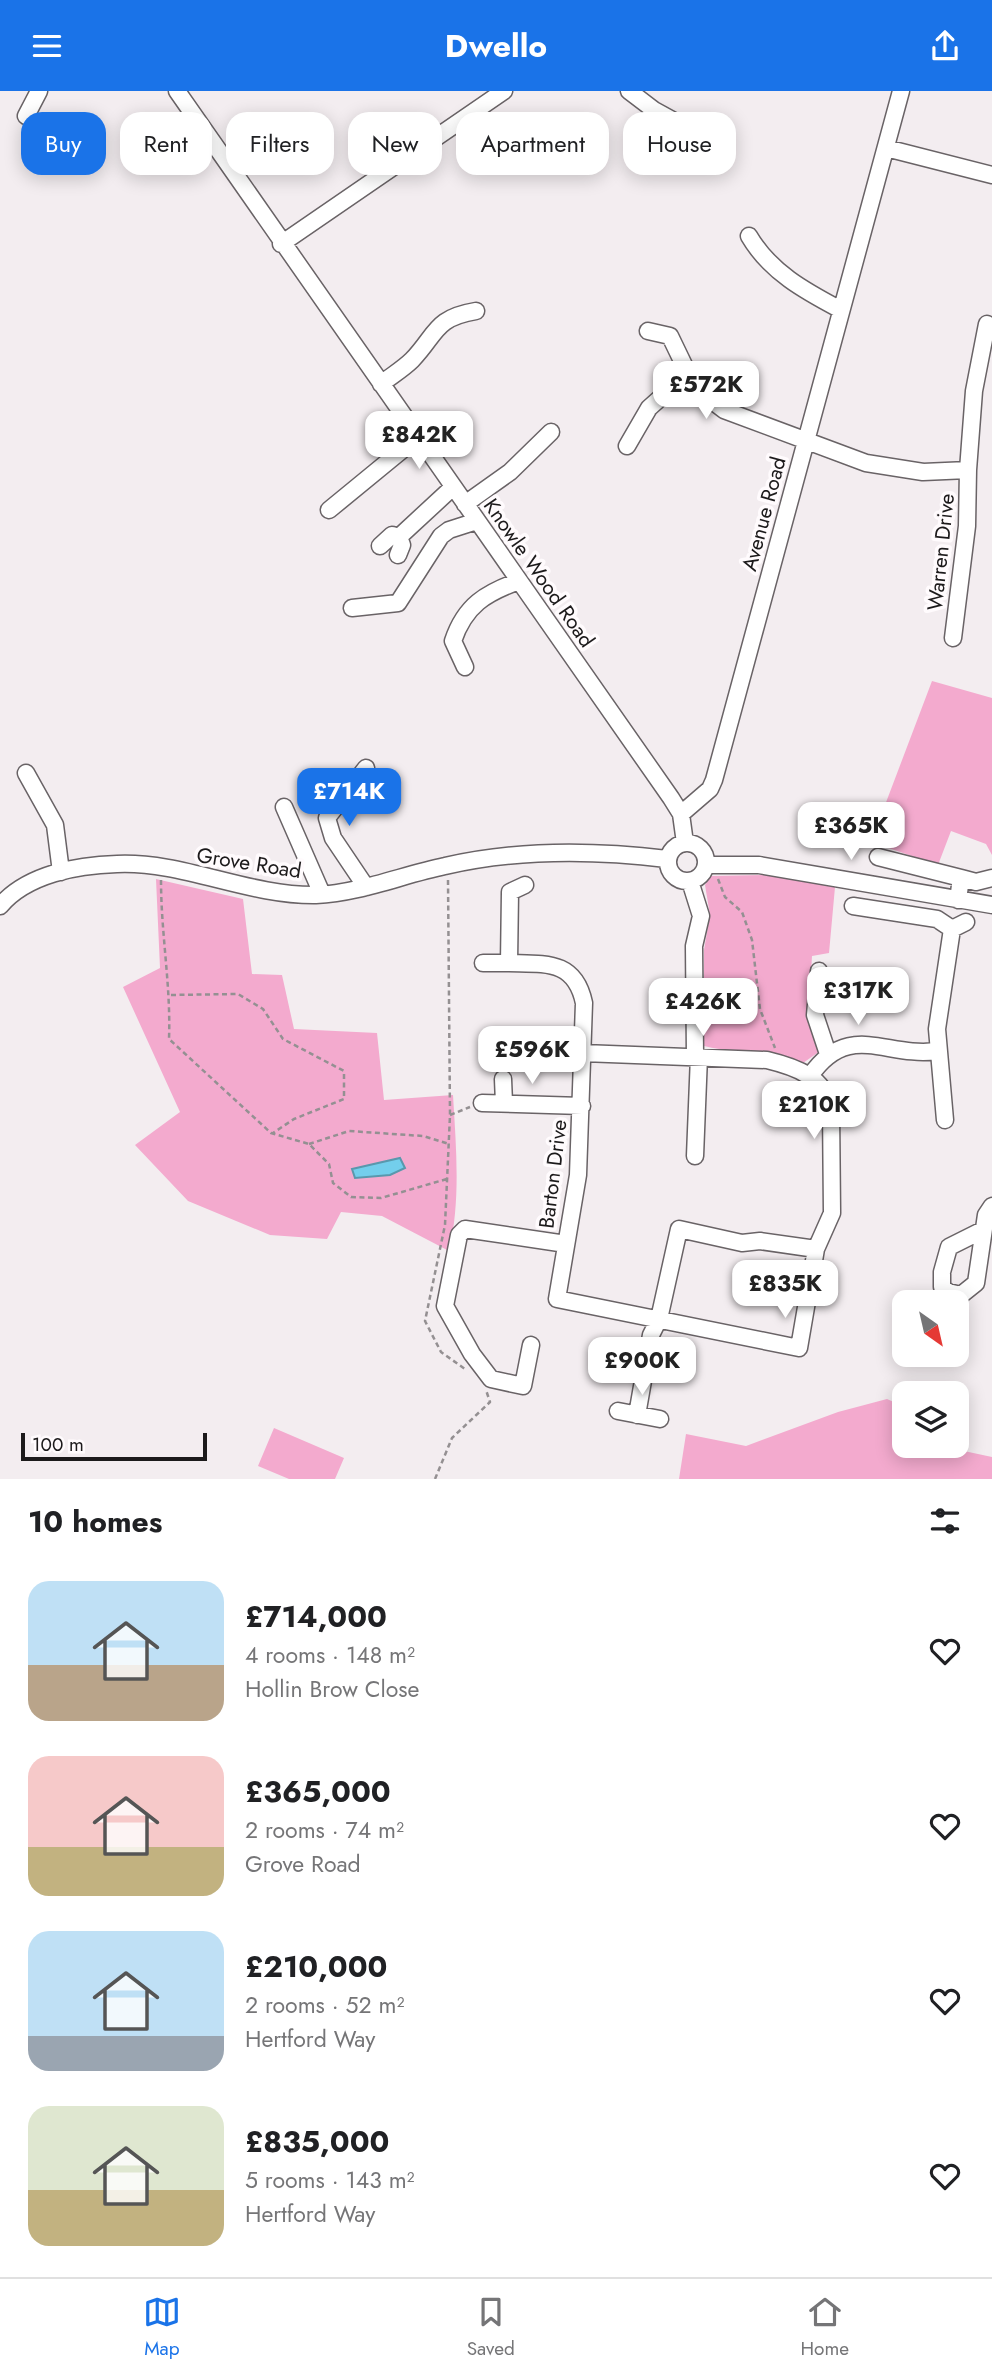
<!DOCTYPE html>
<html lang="en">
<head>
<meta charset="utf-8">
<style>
	:root { --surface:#fff; --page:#f6f6f6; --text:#202124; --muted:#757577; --line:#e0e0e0; --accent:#1a73e8 }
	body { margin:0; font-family:Jost,sans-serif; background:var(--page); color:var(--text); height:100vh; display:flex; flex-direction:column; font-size:26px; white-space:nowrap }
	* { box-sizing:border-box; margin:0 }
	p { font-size:23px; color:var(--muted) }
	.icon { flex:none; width:38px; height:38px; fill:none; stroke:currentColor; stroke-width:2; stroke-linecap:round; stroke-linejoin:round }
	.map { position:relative; height:1388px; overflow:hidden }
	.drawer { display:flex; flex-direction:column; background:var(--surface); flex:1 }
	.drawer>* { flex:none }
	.top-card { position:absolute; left:21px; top:21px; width:950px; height:63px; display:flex; gap:14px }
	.needle { width:46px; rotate:146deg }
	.tools { position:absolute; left:892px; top:1199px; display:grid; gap:14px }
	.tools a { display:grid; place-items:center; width:77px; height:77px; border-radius:14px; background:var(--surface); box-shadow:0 4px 18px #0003; font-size:35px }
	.scale { position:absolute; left:21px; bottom:18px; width:186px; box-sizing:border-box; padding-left:7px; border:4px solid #1c1a1b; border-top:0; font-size:19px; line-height:24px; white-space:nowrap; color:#1c1a1b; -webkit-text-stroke:5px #fffbfd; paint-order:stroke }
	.price { position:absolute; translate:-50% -60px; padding:0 16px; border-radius:14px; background:#fff; color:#222; font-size:23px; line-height:46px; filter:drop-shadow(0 2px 4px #0008) }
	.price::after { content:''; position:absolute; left:50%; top:42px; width:21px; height:16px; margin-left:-10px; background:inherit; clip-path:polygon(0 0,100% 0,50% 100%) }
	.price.on { background:var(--accent); color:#fff }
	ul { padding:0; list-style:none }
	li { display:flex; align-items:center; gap:21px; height:175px; padding:0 28px }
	li span { display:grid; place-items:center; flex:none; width:196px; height:140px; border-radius:21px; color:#555 }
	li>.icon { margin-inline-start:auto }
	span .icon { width:84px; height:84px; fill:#fffc; stroke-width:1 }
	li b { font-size:30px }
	h2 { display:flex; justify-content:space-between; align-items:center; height:84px; padding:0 28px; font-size:30px }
	.chip { padding:0 24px; border-radius:21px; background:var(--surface); box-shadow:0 4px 18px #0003; font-size:24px; line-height:63px }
	.chip.on { background:var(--accent); color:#fff }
	header { display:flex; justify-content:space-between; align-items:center; height:91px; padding:0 28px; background:var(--accent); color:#fff; font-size:32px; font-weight:700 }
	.menu { display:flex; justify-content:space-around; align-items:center; height:98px; border-top:2px solid var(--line); background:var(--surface); font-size:19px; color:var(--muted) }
	.menu a { display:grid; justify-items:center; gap:4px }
	.menu .on { color:var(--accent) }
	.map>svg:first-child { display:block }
</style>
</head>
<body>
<header><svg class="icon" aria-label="menu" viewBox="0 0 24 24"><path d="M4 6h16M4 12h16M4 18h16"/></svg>Dwello<svg class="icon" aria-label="share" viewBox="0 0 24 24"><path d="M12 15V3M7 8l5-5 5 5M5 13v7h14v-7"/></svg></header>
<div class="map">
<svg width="992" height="1388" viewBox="0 0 992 1388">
	<rect width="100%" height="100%" fill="#f3edf0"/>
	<path fill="#f3aace" d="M932,590L992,607V764L986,753L951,740L938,774L871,751Z
		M770,784L835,796L829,862L812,865L808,933L823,958L803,972C771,961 738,963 704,955V859L710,824L705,794L711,785Z
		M156,788L243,808L252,883L282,884L294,938L377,942L384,1009L453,1004C456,1056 461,1109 449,1160L382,1125L341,1121L327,1148L270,1144L188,1110L135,1054L180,1021L123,896L160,877Z
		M887,1308L905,1316V1354L957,1355L964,1360L992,1366V1388H679L686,1343L746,1355L838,1321Z
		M274,1337L344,1367L335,1388H289L258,1375Z"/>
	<path fill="#73ceec" stroke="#5998ad" stroke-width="2" d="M400,1067L405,1077L390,1084L355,1087L352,1078Z"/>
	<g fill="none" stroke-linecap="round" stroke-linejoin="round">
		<defs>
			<path id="minor" d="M177,0L671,707L681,723L685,752
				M629,0L654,19L716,53
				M26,25L39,0
				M886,57L992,84
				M749,145C770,181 805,200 841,219
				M281,153L504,0
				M648,240L670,245L695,297L724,319L866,372L923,381L968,379L974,300L987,233
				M381,293C391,285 403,278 412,269C437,243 434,227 476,220
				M627,355L649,317L687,283
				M465,413L510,381L551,341
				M329,419L418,346
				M380,455L392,444L399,446L453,396
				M398,464L402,454L399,446
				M352,517L398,512L441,445L449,439L477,430
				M953,547L967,435L968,379
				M465,576L453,550C465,514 486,502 519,490
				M26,682L55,734L61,781
				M284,716L322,803
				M681,723L710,698L714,689L901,0
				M668 771a19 19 0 1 1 38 0a19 19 0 1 1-38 0Z
				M878,766L961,787L958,809
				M706,774H759L992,814
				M961,787L976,791L992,787
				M690,790L701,825L694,855L695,965
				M525,794L510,801L509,872C546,873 575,869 584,912L578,1084L557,1208L799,1257L816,1158L832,1122L831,1018C825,986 796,976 767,969L583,962
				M366,796L333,747L327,727L366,677
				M0,815C27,783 78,774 117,773C183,770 248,805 316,804C360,802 402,784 445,775C518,758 593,759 667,768
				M853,815L937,828L952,838L966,831
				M483,872H509
				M819,880L815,924L828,963
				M810,985C849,929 885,967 937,960
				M503,988L504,1012
				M482,1012L582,1015
				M945,1029L937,938L952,838
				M695,1065L699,965
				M983,1139L949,1156L942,1181V1196L948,1201L961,1204L976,1192L986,1124L992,1115
				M531,1254L523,1295L491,1288L472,1263L445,1215L459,1144L465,1138L566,1153
				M618,1320L660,1328
				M637,1324L651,1244L659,1228L679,1138L742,1152L760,1150L816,1158"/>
		</defs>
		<use href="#minor" stroke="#696366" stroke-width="19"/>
		<path stroke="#949092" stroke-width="2.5" stroke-dasharray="5 3.5" stroke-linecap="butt" d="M718,788L725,806L742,821L752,849L760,918L775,957
			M161,789C161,843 171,895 169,948L271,1042L309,1053L329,1073L333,1092L351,1106L381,1107L447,1088
			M448,789L450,1024L445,1134L425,1230L441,1261L465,1278
			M171,904L238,903L263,918L283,948L344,980V1008L294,1028L273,1042
			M450,1024L470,1016
			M309,1053L349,1040L423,1045L449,1053
			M435,1388L452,1347L490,1311L486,1299"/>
		<use href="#minor" stroke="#fff" stroke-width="16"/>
	</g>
	<g text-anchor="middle" stroke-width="7" stroke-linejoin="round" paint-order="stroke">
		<g font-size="21" fill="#1c1a1b" stroke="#fffbfd">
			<text transform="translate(764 423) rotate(-75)" y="7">Avenue Road</text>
			<text transform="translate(941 461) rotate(-84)" y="7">Warren Drive</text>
			<text transform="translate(539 482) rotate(55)" y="7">Knowle Wood Road</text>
			<text transform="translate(249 772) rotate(9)" y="7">Grove Road</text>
			<text transform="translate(553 1083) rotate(-83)" y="7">Barton Drive</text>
		</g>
	</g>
</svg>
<div class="tools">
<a><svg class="needle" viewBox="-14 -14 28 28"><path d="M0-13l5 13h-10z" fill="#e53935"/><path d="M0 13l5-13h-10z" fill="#757577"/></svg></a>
<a><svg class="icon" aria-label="layers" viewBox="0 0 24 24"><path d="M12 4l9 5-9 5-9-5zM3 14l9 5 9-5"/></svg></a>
</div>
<div class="scale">100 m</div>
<b class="price" style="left:706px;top:330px">£572K</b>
<b class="price" style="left:419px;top:380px">£842K</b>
<b class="price on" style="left:349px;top:737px">£714K</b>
<b class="price" style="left:851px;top:771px">£365K</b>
<b class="price" style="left:858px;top:936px">£317K</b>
<b class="price" style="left:703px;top:947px">£426K</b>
<b class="price" style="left:532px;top:995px">£596K</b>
<b class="price" style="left:814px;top:1050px">£210K</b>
<b class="price" style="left:785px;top:1229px">£835K</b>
<b class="price" style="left:642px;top:1306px">£900K</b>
<div class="top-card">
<a class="chip on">Buy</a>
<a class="chip">Rent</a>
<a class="chip">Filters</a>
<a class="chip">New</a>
<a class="chip">Apartment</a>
<a class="chip">House</a>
</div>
</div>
<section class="drawer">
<h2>10 homes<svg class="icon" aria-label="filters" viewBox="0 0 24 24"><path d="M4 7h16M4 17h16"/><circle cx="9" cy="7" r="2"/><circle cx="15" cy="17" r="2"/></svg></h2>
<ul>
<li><span style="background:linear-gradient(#bfe0f5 60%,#b9a48a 0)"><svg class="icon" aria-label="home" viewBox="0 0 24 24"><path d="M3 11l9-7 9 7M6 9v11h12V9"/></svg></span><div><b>£714,000</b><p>4 rooms · 148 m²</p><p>Hollin Brow Close</p></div><svg class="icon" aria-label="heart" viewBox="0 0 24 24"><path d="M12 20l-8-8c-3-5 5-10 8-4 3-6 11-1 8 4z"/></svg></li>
<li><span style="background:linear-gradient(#f6c9c9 65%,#c2b280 0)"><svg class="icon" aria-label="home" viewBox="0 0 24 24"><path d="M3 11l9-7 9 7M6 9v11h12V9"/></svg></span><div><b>£365,000</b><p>2 rooms · 74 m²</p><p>Grove Road</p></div><svg class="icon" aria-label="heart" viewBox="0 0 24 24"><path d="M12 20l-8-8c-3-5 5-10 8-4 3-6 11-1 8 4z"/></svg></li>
<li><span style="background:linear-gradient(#bfe0f5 75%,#9aa5b1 0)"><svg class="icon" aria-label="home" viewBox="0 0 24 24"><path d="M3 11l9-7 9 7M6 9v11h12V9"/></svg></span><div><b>£210,000</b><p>2 rooms · 52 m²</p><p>Hertford Way</p></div><svg class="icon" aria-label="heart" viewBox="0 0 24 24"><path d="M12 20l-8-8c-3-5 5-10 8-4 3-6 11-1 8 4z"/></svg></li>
<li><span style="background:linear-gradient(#dfe7d0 60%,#c2b280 0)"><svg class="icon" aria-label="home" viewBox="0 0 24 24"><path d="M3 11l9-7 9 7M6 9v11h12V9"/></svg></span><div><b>£835,000</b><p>5 rooms · 143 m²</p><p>Hertford Way</p></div><svg class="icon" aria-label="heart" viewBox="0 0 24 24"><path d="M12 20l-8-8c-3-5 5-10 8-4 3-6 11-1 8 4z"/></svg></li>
</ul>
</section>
<nav class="menu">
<a class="on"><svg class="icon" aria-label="map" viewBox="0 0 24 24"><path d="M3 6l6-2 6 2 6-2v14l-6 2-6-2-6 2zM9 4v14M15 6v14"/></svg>Map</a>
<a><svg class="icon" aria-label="saved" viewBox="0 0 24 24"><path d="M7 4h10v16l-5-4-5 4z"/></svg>Saved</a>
<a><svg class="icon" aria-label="home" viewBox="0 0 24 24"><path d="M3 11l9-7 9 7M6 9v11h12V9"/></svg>Home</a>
</nav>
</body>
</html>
